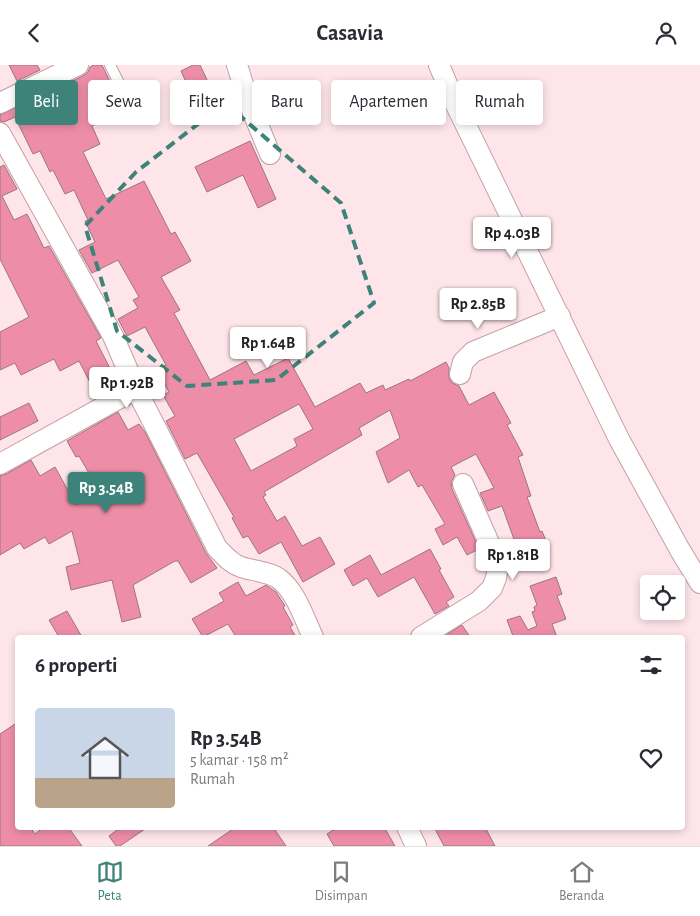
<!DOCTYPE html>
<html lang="id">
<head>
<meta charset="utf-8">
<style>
	:root { --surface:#fff; --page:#f7f7f7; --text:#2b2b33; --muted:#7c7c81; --line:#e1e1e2; --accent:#3e8379 }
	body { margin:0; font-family:"Alegreya Sans",sans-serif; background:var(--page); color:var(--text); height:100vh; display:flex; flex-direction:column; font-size:19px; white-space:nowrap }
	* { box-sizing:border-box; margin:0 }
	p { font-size:16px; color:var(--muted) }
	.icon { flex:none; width:28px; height:28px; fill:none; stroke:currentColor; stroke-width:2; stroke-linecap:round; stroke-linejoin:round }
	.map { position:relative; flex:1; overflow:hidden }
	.details { position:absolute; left:15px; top:570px; width:670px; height:195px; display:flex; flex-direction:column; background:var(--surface); border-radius:5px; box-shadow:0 2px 8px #0003 }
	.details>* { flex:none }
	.guide { position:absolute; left:15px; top:15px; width:670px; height:45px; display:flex; gap:10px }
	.fabs { position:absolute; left:640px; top:510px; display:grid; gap:10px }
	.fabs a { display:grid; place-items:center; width:45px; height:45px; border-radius:5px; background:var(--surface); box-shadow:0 2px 8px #0003; font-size:25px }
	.price { position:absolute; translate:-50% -42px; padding:0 11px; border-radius:5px; background:#fff; color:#222; font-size:16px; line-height:32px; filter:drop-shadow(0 1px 2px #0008) }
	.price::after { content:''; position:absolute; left:50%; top:30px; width:15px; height:11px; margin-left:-8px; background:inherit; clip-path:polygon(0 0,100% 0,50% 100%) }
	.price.selected { background:var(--accent); color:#fff }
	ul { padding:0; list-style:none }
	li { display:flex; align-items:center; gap:15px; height:125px; padding:0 20px }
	li span { display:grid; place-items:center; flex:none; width:140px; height:100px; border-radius:5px; color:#555 }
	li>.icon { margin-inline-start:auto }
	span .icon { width:60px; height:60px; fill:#fffc; stroke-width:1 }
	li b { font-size:21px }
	h2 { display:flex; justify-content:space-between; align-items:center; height:60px; padding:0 20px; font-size:21px }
	.pill { padding:0 18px; border-radius:5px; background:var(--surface); box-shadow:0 2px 8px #0003; font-size:18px; line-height:45px }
	.pill.selected { background:var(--accent); color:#fff }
	header { display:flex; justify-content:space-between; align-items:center; height:65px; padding:0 20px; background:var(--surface); font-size:22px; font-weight:600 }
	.menu { display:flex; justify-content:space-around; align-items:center; height:70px; border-top:1px solid var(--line); background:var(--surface); font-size:14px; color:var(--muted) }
	.menu a { display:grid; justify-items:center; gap:2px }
	.menu .selected { color:var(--accent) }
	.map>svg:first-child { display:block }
</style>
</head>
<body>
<header><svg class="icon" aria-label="back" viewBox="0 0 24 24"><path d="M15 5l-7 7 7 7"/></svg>Casavia<svg class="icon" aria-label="person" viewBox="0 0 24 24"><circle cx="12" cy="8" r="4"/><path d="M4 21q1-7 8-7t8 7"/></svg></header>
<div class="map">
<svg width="700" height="781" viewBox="0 0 700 781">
	<rect width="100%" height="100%" fill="#fee5ea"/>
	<path fill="#ee8da7" stroke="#9b767f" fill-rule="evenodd" d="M9,0H37L40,5L17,16Z
		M94,0H102L124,46L92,61L100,79L83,87L106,134L144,116L171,169L175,167L191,196L161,212L180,245L174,248L210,315L246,296L254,310L288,293L315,342L360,318L366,328L383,320L385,325L409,314L410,316L446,297L449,303V313L452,318L459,321L469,340L494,327L511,358L507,360L523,390L518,392L531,431L527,432L540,467L542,466L548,481L520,491L502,441L488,446L480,428L494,423L476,389L451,402L455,410L451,417L452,424L479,484L467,490L457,472L443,480L435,464L445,459L422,420L418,422L409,405L388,418L376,387L400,373L390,345L359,363L362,370L264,427L266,430L263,432L277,456L285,451L302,481L320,472L335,499L303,517L281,477L259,489L248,471L243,473L232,453L234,452L197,388L185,394L166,356L175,351L163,330L169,327L157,305L166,300L145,262L127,271L118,254L138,243L133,235L139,232L118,195L92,208L79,185L95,177L85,156L88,155L74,125L65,129L53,105L50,107L40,86L33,89L15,52L4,57L0,56V50L83,11L88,7L90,2ZM299,339L313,364L294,374L297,381L251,406L234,374Z
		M193,0H200L210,21L192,30L181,6Z
		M250,76L276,134L258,143L243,110L207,127L195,102Z
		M4,100L17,124L2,131L14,155L27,149L44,183L49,181L101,273L96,276L118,319L97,331L79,296L60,306L54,294L21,310L15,298L0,305V267L29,252L0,194V102Z
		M29,338L38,356L0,375V352Z
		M118,347L128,365L139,359L145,367L206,488L217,503L191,518L178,496H175L133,520L141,552L122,557L112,515L71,525L66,502L80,498L72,466L49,479L45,472L24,484L20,478L0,490V411L6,409L31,395L40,411L55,402L76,440L100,427L79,391L76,392L67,376Z
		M430,484L441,504L439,505L454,532L446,537L449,541L435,549L414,512L378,532L367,513L353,521L344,505L370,490L381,510Z
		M556,512L562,529L557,531L566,554L552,559L557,572H511L513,571L507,555L520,551L528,565L537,561L532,547L535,546L534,542L537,540L530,521Z
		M238,517L246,531L266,520L276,527L285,541L283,542L293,560L290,562L296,572H236L228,559L203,572L192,554L224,536L219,528Z
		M67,546L82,572H59L49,555Z
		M462,560L470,572H443Z
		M18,657V762H30L35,769L44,762H68L82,781H0V669Z
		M121,762H148L120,781H116L109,771Z
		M236,762H273L286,781H208Z
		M338,762H384L395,781H334L327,769Z
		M434,762H485L495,781H444Z"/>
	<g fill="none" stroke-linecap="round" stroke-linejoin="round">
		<defs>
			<path id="lane" d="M110,0L135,50"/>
			<path id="street" d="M237,0L249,38L270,89
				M439,0L456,40L619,374L680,485L700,518
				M0,38L78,0
				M0,68L113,271L136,324L217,483C224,490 231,499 241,502C253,506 267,506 278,513C296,526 304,553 313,572
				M460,309L463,297L473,287L560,251
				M0,399L136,324
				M421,572L479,536L492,523L496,513L498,502L493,487L463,419
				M407,762L416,781"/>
		</defs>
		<use href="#lane" stroke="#c59ea7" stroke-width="12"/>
		<use href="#street" stroke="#c59ea7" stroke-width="22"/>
		<use href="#lane" stroke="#fff" stroke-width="10"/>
		<use href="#street" stroke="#fff" stroke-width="20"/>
	</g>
	<path fill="none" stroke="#3e8379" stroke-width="4" stroke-dasharray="10 6" stroke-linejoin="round" d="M225,38L341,138L374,238L276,315L187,321L117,266L85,161L136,107Z"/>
</svg>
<div class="fabs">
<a><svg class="icon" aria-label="locate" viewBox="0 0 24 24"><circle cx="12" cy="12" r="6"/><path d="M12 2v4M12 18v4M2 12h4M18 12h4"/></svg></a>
</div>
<b class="price" style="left:512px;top:194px">Rp 4.03B</b>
<b class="price" style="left:478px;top:265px">Rp 2.85B</b>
<b class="price" style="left:268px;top:304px">Rp 1.64B</b>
<b class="price" style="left:127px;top:344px">Rp 1.92B</b>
<b class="price selected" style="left:106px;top:449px">Rp 3.54B</b>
<b class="price" style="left:513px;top:516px">Rp 1.81B</b>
<div class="guide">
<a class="pill selected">Beli</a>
<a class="pill">Sewa</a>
<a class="pill">Filter</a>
<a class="pill">Baru</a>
<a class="pill">Apartemen</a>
<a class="pill">Rumah</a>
</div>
<section class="details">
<h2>6 properti<svg class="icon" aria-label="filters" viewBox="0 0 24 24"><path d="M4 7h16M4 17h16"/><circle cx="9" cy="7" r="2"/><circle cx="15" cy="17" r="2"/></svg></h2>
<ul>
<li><span style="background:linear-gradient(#c9d6e8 70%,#b9a48a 0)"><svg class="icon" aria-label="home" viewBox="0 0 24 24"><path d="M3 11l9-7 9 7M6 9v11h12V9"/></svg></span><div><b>Rp 3.54B</b><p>5 kamar · 158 m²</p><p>Rumah</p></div><svg class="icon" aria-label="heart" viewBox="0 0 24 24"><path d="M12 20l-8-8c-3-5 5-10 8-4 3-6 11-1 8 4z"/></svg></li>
</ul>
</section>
</div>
<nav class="menu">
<a class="selected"><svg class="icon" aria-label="map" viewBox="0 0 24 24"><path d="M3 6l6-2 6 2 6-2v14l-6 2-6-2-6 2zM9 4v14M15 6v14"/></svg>Peta</a>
<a><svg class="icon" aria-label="saved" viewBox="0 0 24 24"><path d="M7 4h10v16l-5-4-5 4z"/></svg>Disimpan</a>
<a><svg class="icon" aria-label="home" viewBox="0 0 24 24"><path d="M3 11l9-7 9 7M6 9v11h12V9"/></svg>Beranda</a>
</nav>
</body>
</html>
